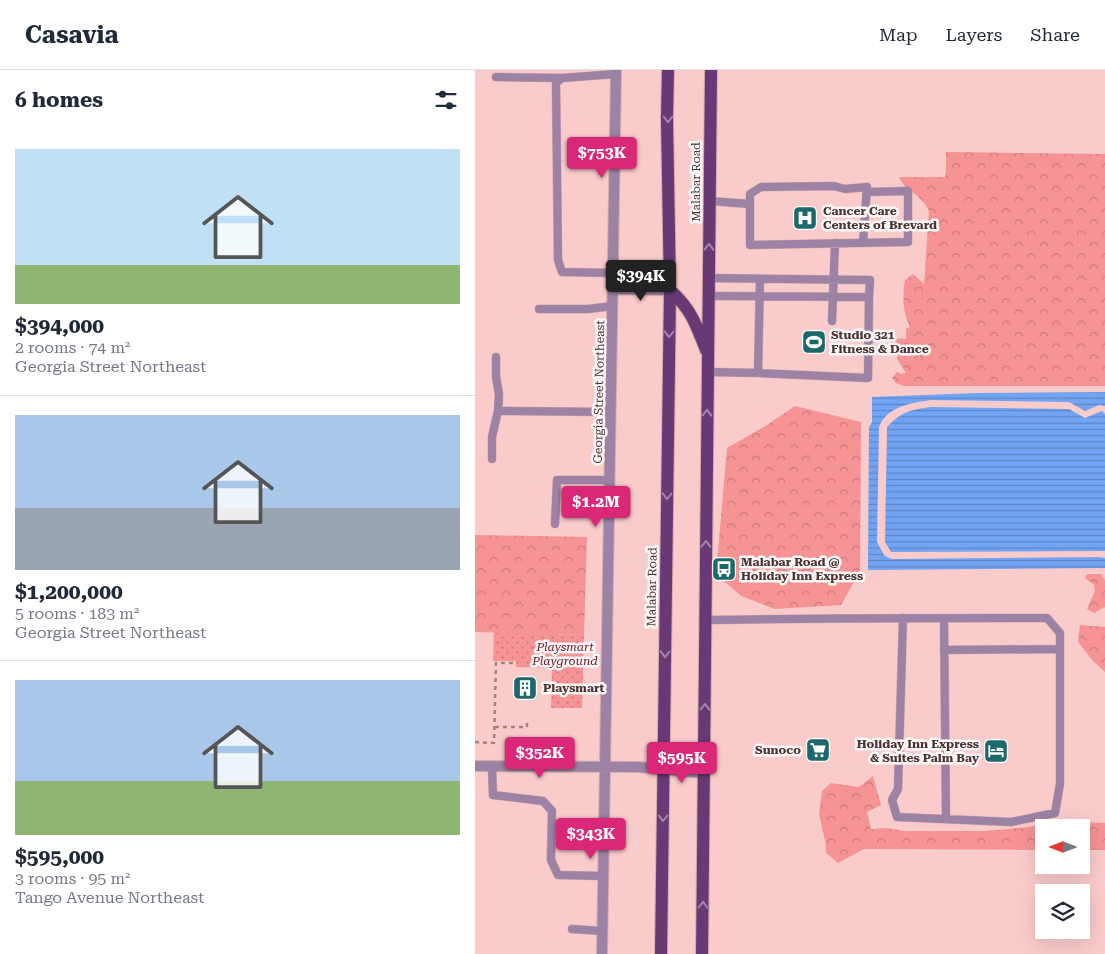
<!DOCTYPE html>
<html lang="en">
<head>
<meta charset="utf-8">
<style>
	:root { --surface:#fff; --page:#f2f2f3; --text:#1f2937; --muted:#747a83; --line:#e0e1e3; --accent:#db2777 }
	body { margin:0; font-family:"Roboto Serif",serif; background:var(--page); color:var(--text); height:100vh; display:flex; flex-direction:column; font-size:19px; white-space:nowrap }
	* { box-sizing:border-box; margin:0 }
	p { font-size:16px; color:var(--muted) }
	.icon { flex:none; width:28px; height:28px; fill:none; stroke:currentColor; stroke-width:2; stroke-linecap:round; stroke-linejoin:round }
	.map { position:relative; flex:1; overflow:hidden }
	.details { display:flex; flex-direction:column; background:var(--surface); width:475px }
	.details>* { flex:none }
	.needle { width:32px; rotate:270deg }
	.controls { position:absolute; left:560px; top:749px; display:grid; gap:10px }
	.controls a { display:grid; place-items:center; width:55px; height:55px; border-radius:0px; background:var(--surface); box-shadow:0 5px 20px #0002; font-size:25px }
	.price { position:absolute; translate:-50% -42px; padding:0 11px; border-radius:5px; background:var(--accent); color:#fff; font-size:16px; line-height:32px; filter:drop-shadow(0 1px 2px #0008) }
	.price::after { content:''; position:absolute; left:50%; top:30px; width:15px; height:11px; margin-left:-8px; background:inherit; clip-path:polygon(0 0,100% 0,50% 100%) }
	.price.active { background:#222; color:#fff }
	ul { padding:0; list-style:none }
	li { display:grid; align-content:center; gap:10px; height:265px; padding:0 15px }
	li+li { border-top:1px solid var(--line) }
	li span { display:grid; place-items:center; height:155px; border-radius:0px; color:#555 }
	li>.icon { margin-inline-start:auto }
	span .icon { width:90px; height:90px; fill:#fffc; stroke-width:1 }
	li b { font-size:21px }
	h2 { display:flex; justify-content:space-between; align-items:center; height:60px; padding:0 15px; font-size:21px }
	header { display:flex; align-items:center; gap:30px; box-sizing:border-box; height:70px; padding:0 25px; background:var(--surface); border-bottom:1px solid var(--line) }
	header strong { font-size:24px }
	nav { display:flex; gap:28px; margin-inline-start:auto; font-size:18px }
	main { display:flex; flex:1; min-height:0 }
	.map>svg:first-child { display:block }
</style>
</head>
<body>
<header>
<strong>Casavia</strong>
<nav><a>Map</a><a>Layers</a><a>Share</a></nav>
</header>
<main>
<section class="details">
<h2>6 homes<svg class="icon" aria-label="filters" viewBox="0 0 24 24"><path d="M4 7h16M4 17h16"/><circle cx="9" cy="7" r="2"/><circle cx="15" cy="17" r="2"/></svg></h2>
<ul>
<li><span style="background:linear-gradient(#bfe0f5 75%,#8fb573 0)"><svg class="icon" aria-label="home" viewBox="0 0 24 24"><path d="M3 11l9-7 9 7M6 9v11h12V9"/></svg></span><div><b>$394,000</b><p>2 rooms · 74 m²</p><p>Georgia Street Northeast</p></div></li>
<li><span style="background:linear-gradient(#a9c7e8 60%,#9aa5b1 0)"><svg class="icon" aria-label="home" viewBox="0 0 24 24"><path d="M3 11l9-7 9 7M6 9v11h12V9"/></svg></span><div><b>$1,200,000</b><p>5 rooms · 183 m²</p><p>Georgia Street Northeast</p></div></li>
<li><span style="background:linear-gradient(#a9c7e8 65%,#8fb573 0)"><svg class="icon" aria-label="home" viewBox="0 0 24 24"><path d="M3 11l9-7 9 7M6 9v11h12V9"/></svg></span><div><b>$595,000</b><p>3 rooms · 95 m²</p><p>Tango Avenue Northeast</p></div></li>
</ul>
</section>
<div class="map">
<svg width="630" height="884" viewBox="0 0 630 884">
	<defs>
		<pattern id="grass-dots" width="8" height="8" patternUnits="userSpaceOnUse" patternTransform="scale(1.25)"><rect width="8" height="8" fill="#f69395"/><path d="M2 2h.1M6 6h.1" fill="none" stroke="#c9797a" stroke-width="1.8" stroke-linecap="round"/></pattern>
		<pattern id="forest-crowns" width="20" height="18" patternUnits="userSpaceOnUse" patternTransform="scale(1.25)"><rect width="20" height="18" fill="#f69395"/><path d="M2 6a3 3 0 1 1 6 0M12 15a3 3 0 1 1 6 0" fill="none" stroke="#c9797a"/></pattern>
		<pattern id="water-rules" width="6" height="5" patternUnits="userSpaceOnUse" patternTransform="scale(1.25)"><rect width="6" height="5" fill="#71a4f3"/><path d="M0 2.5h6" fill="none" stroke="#5f86c5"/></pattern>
	</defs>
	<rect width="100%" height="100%" fill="#facbcb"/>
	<path fill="url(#grass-dots)" d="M19,562L109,565L107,638H76L77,598L41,597V591H18Z"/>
	<path fill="url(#forest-crowns)" d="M471,82L630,84V316H429L421,313L417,308L422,302L426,304L431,303L422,289L425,279H418L415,273L419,268L431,269V259L435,257C428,243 427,225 430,210L438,204L449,214L454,141C445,122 431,123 424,107H470L471,101Z
		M320,336L386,352L385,501L366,535L300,539L266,526L241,504L252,378L292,355Z
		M0,465L112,467L109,565L0,562Z
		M612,504H626L630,510V537L619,543L612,539L620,521L619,515L610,508Z
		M605,555L630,557V602L618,591L603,572Z
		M398,706L406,735L392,742L396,759L412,758L429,761H511L554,757L579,751L630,753V780H606V758H569V780L389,779L363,793L351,783V775L344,744L347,721L356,713L384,717Z"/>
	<path fill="url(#water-rules)" d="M630,322V336L624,335L610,341L594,332L456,330C437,333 412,336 404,357L402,472L409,485L416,489L624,487L630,488V498L393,500L394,357L397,352V327L502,323Z
		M456,337L594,339L610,348L627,341L630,344V481L416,482L410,472L412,357C427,341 435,340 456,337Z"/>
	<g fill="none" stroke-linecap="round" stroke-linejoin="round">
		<defs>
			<path id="lane" d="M21,7L87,8
				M235,131L275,134
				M388,173L392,117L370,119L359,116L286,117L275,124V175L433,172V121L392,122
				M138,203L87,202L83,190L81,13L87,8L141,4
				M234,226L394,227L395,210L234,208
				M64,239H113L138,236
				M357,251L360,173
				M233,302L283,303L285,209
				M283,303L393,308L394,227
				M23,341L136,342
				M17,389V367L23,341L24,324L21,307V287
				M80,454L82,410H135
				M469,548L471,749
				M230,550C344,548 458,548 572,548L585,563V714L580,743L536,752L422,747L417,730L423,719L428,548
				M469,580L585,579
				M17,697L18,725L68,731L77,741L76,790L83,805L128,806
				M97,859L128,861"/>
			<path id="street" d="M138,219L195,220
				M0,696L163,697L229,703
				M127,884L141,0"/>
			<path id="primary" d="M195,220C216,239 221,254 231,280
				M186,884L195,220L192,49L193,0
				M227,884L236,0"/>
		</defs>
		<use href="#lane" stroke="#d3aaaa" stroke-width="9"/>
		<use href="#street" stroke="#d3aaaa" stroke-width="12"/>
		<use href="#primary" stroke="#d3aaaa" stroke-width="14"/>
		<path stroke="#a48080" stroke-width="2.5" stroke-dasharray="4 4" stroke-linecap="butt" d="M20,657H52V651
			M0,672L19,673L21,593H41"/>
		<use href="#lane" stroke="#9c82a4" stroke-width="8"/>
		<use href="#street" stroke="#9c82a4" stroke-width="10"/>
		<use href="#primary" stroke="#683975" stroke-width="12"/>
	</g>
	<defs><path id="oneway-chevron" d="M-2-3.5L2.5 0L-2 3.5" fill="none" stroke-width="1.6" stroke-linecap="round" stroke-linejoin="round" transform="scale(1.25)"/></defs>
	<g stroke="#a485a9">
		<use href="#oneway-chevron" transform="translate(193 49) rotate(90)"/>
		<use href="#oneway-chevron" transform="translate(234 177) rotate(-89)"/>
		<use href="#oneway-chevron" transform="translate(194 264) rotate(91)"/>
		<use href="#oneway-chevron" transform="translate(232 343) rotate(-89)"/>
		<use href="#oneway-chevron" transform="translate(192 426) rotate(91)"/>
		<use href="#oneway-chevron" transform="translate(231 474) rotate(-89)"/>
		<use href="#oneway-chevron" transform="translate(190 584) rotate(91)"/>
		<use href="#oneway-chevron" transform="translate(230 637) rotate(-89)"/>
		<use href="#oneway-chevron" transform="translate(188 748) rotate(91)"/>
		<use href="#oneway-chevron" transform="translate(228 835) rotate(-89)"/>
	</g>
	<defs>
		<symbol id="hospital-square" viewBox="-11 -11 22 22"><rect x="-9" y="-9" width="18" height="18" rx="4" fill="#1c696c" stroke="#fef8f8"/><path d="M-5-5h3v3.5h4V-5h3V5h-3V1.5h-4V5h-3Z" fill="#fff"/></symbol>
		<symbol id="stadium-square" viewBox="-11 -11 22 22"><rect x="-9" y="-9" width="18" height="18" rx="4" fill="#1c696c" stroke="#fef8f8"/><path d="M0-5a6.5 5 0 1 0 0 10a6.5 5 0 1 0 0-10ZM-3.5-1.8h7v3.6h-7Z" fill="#fff"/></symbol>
		<symbol id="bus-square" viewBox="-11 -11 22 22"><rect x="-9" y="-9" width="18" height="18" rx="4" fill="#1c696c" stroke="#fef8f8"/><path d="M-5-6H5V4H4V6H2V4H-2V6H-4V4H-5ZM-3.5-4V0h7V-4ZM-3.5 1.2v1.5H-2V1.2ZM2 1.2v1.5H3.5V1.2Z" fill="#fff"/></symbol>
		<symbol id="building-square" viewBox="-11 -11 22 22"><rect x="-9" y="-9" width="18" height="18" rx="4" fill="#1c696c" stroke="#fef8f8"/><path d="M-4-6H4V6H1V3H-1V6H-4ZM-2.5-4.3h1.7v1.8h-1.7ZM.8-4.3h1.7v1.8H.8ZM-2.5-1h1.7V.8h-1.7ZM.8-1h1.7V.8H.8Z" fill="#fff"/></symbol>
		<symbol id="supermarket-square" viewBox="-11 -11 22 22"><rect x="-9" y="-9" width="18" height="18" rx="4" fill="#1c696c" stroke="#fef8f8"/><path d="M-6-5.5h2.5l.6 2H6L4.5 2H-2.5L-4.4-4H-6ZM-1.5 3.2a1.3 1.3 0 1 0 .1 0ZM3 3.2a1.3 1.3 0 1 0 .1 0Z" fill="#fff"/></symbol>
		<symbol id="hotel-square" viewBox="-11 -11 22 22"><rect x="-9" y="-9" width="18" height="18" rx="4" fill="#1c696c" stroke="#fef8f8"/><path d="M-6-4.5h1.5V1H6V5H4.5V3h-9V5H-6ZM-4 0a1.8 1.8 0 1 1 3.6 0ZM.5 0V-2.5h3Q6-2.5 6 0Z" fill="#fff"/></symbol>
	</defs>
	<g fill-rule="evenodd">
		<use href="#hospital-square" x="316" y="134" width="28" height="28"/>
		<use href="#stadium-square" x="325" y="258" width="28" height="28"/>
		<use href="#bus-square" x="235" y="485" width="28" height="28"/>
		<use href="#building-square" x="36" y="604" width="28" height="28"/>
		<use href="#supermarket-square" x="329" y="666" width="28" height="28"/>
		<use href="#hotel-square" x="507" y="667" width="28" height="28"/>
	</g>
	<g text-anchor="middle" stroke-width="5" stroke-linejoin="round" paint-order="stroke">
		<g font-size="12" fill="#4a3333" stroke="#fef8f8">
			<text transform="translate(221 112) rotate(-90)" y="4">Malabar Road</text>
			<text transform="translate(124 322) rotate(-89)" y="4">Georgia Street Northeast</text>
			<text transform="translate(177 517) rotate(-89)" y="4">Malabar Road</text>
		</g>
		<g font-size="12" font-weight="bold" fill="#4a3333" stroke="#fef8f8" text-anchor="start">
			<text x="348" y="145">Cancer Care<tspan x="348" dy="14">Centers of Brevard</tspan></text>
			<text x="356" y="269">Studio 321<tspan x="356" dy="14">Fitness &amp; Dance</tspan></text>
			<text x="266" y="496">Malabar Road @<tspan x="266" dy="14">Holiday Inn Express</tspan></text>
			<text x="68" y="622">Playsmart</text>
			<text x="504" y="678" text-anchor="end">Holiday Inn Express<tspan x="504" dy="14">&amp; Suites Palm Bay</tspan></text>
			<text x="326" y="684" text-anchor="end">Sunoco</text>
		</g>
		<g font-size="12" font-style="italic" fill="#6f1120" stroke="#fef8f8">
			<text x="90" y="581">Playsmart<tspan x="90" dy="14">Playground</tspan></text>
		</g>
	</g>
</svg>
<div class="controls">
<a><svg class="needle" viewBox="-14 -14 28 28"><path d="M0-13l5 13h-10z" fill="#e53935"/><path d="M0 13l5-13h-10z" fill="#747a83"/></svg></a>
<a><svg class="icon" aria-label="layers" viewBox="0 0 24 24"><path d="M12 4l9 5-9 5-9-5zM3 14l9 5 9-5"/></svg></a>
</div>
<b class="price" style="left:127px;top:109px">$753K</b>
<b class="price active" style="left:166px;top:232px">$394K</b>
<b class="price" style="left:121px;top:458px">$1.2M</b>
<b class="price" style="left:65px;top:709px">$352K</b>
<b class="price" style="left:207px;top:714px">$595K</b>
<b class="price" style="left:116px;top:790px">$343K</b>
</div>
</main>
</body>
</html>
